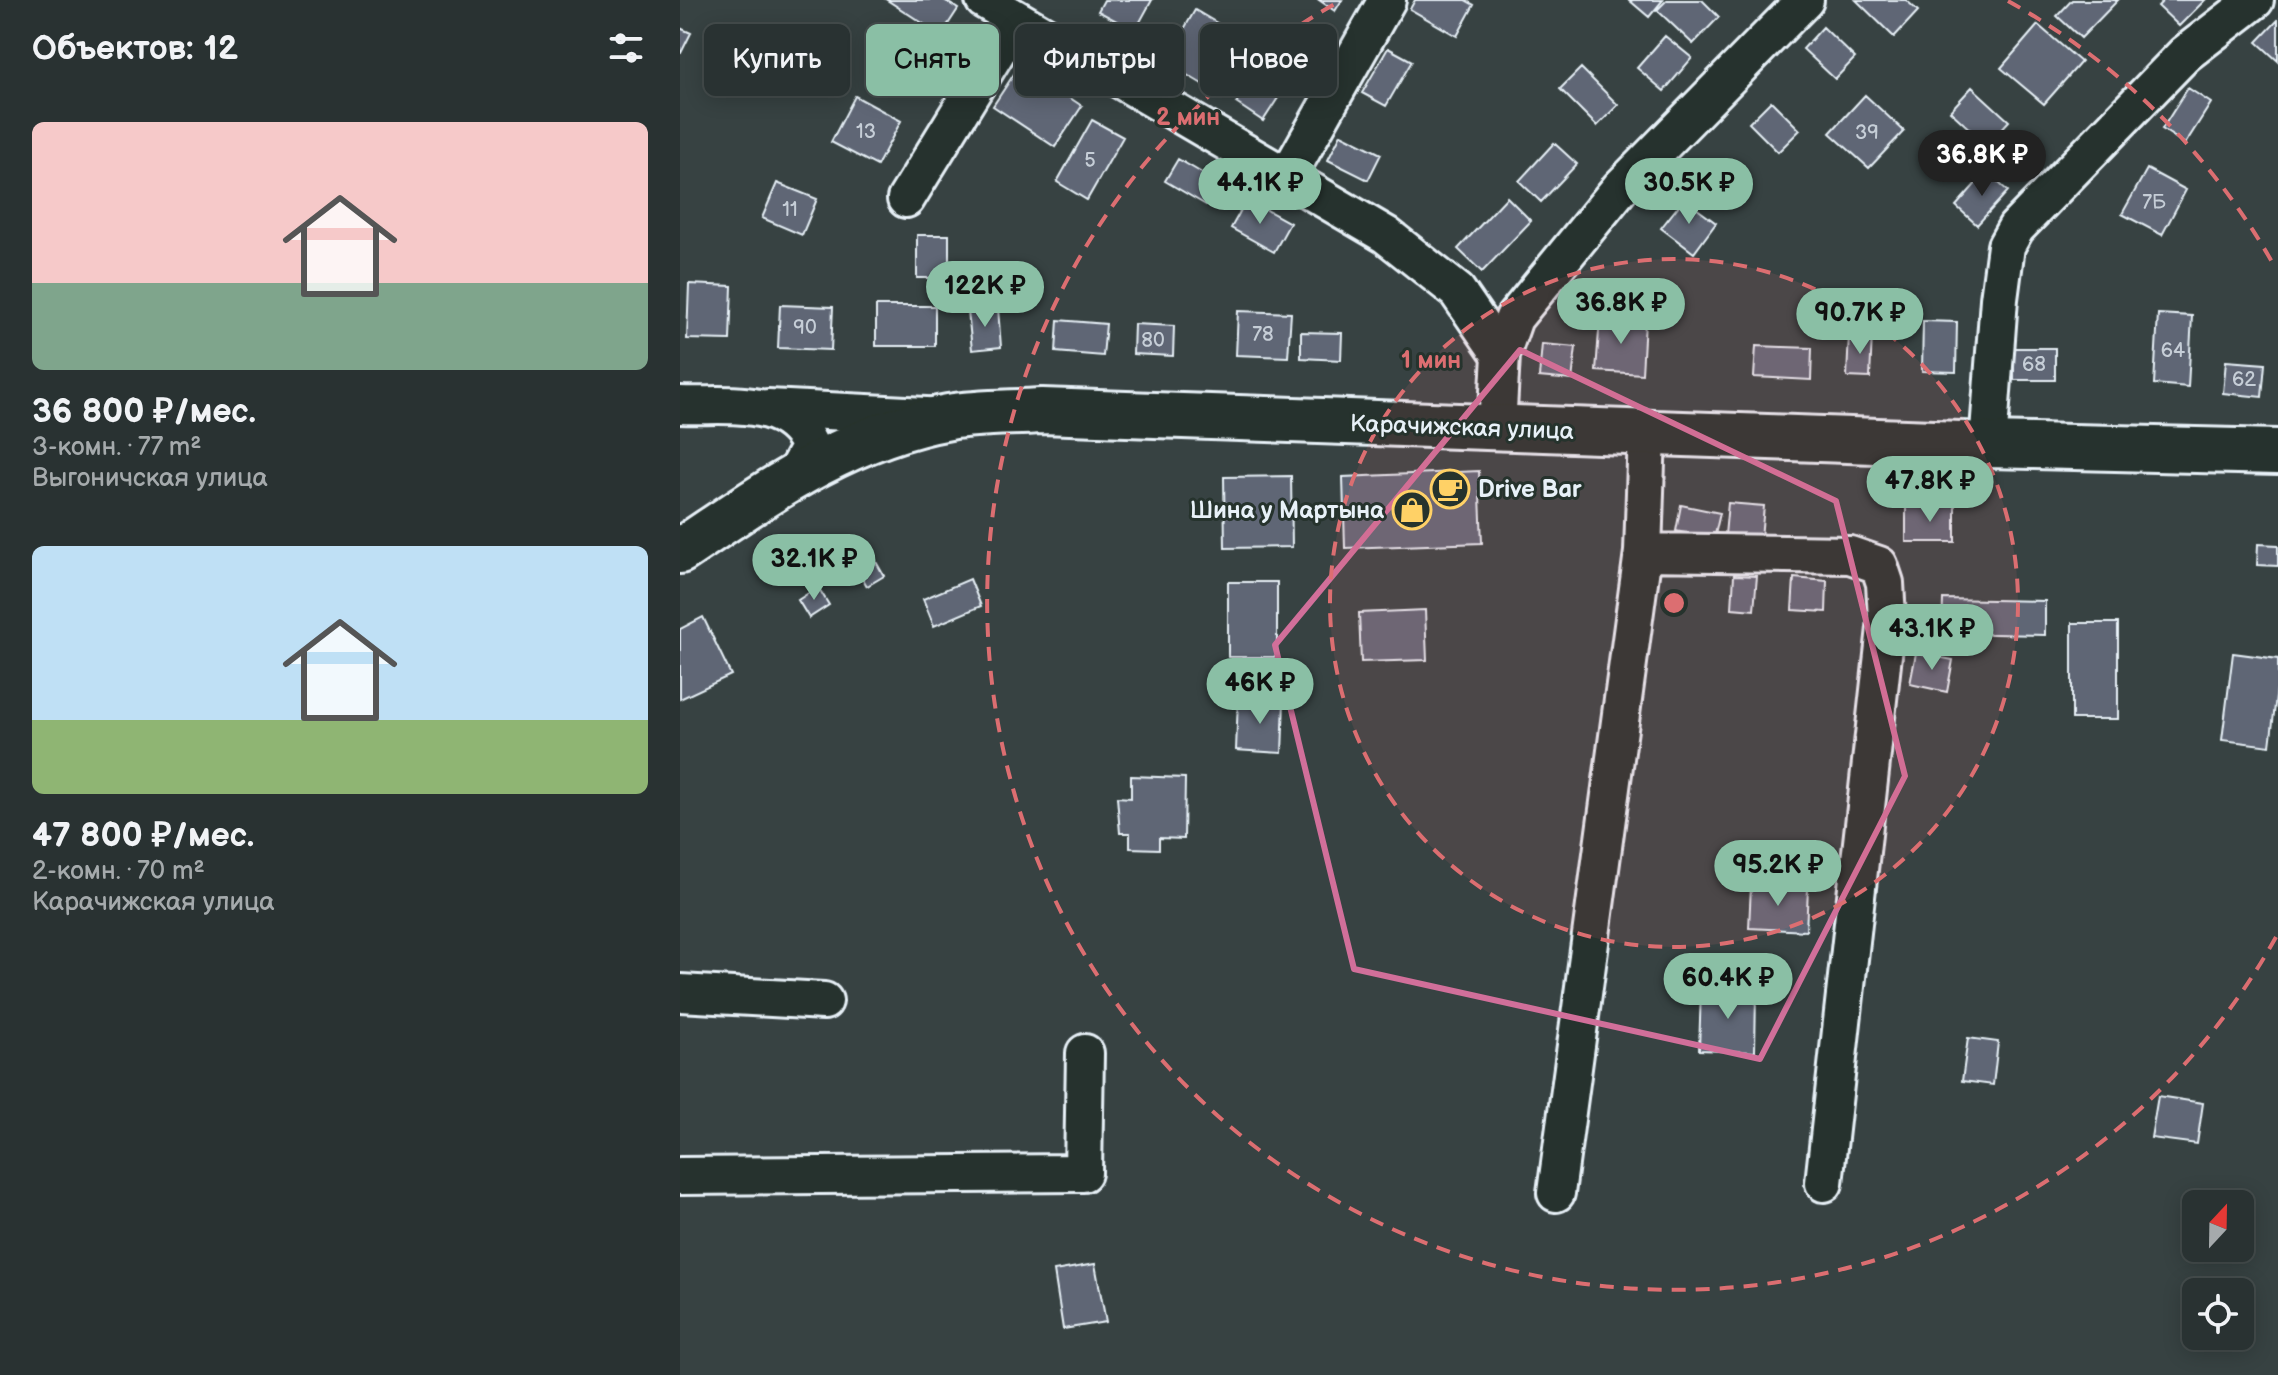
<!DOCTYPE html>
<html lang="ru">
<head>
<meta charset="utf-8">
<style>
	:root { --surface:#293232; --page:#353e3e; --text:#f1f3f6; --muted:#a5aaac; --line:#454d4d; --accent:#8abfa5 }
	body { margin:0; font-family:"Balsamiq Sans",sans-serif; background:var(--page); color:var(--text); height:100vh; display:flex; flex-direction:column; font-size:30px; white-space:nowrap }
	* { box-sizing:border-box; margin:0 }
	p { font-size:26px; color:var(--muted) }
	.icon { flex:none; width:44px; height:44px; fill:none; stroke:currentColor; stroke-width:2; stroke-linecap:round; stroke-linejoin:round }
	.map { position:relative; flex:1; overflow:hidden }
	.drawer { display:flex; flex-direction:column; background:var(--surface); width:680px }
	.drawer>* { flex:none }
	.hud { position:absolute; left:24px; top:24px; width:760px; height:72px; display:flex; gap:16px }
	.needle { width:52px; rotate:22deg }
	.buttons { position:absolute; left:1502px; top:1190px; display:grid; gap:16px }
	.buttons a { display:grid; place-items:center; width:72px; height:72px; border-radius:12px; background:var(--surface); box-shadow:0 4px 20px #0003,0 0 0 2px var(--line); font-size:40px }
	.price { position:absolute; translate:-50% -68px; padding:0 18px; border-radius:28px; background:var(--accent); color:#111; font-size:26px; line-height:52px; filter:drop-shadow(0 2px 4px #0008) }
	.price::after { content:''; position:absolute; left:50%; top:48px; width:24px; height:18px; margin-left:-12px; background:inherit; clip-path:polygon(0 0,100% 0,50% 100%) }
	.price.current { background:#222; color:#fff }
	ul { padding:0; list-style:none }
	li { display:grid; align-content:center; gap:16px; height:424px; padding:0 32px }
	li span { display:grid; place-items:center; height:248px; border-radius:12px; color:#555 }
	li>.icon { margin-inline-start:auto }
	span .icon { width:144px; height:144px; fill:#fffc; stroke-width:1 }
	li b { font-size:34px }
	h2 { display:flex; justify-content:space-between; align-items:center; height:96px; padding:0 32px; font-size:34px }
	.pill { padding:0 28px; border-radius:12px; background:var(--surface); box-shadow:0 4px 20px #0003,0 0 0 2px var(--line); font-size:28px; line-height:72px }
	.pill.current { background:var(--accent); color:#111 }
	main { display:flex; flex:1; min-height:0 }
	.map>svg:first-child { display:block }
</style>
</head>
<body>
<main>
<section class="drawer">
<h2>Объектов: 12<svg class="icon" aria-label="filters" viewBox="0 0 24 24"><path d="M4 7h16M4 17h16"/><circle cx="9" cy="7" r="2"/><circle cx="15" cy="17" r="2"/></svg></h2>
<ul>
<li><span style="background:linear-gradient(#f6c9c9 65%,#7fa58c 0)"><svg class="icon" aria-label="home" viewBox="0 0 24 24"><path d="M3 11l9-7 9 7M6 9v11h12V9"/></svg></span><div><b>36 800 ₽/мес.</b><p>3-комн. · 77 m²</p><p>Выгоничская улица</p></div></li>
<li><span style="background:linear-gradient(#bfe0f5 70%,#8fb573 0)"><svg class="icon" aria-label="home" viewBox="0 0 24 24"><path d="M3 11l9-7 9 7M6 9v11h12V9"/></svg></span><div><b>47 800 ₽/мес.</b><p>2-комн. · 70 m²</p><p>Карачижская улица</p></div></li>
</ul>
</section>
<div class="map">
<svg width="1598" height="1375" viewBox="0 0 1598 1375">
	<rect width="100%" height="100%" fill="#374242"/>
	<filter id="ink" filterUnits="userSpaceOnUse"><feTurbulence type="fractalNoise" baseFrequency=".0125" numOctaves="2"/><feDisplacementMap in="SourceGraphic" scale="16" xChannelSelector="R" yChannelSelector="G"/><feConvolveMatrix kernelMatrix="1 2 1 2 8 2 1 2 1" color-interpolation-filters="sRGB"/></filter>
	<g filter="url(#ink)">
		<path fill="#5e6674" stroke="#e8f1f8" stroke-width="2" d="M207,0H264L278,9L261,35Z
			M424,0H472L455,31L418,11Z
			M639,0H662L655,11Z
			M735,0H785L794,5L777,36L730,9Z
			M949,0H983L969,17Z
			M987,0H1022L1039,17L1013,44L977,10Z
			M1176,0H1226L1238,11L1214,37Z
			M1392,0H1438L1401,38L1377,16Z
			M1484,0H1525L1499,26L1478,6Z
			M515,10L559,36L529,88L485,62Z
			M1598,20V61L1577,42Z
			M1358,25L1401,62L1364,104L1321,68Z
			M1143,27L1175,58L1155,79L1123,49Z
			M0,28L11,33L1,53H0Z
			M985,36L1012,58L984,91L957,68Z
			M593,47L620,64L583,121L556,103Z
			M708,48L732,61L706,106L682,93Z
			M340,65L402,106L375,147L313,106Z
			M901,68L938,105L917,126L880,89Z
			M1292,87L1329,121L1307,145L1270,111Z
			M1508,88L1531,103L1505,144L1482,129Z
			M1185,95L1224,131L1189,168L1150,133Z
			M175,96L221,121L197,166L151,142Z
			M1091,101L1120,130L1098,152L1069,123Z
			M412,120L443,137L407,200L377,182Z
			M661,134L701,154L688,180L648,160Z
			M874,143L897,164L861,202L839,181Z
			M498,159L539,183L526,205L485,181Z
			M1467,169L1506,190L1482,235L1442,214Z
			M1306,172L1328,191L1297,225L1276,206Z
			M97,183L137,199L122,235L82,218Z
			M827,197L851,221L802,272L778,249Z
			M567,199L610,223L594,252L551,228Z
			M1004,199L1036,223L1014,253L981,228Z
			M237,235H269V278H237Z
			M9,284L52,286L50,340L7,339Z
			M100,305L153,307L151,350L98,348Z
			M196,306H255V346H196Z
			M318,308L321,347L292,350L288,311Z
			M558,311L611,313L608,357L556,355Z
			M1478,314L1512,316L1508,387L1474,384Z
			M920,318L965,321L962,374L916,371Z
			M378,320L426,324L423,356L376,352Z
			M1243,321L1277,322L1276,372L1242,371Z
			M454,324L494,326L493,356L453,354Z
			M621,332L662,333L661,360L621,358Z
			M1169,333L1192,334L1190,378L1167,377Z
			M862,344L896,347L892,380L859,377Z
			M1076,346L1132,348L1131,380L1074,377Z
			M1334,348H1375V380H1334Z
			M1546,361L1585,364L1582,397L1543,393Z
			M799,471L802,543L665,548L663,477Z
			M611,476L612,547L545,548L544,477Z
			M1048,503L1084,506L1081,538L1045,535Z
			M1001,505L1040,513L1034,539L996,531Z
			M1226,505H1275V542H1226Z
			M1578,544L1598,545V566L1577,565Z
			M195,560L204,576L187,586L178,570Z
			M1054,575L1077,576L1074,610L1052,608Z
			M1114,578L1147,581L1146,612L1112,610Z
			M290,579L301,606L254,626L243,599Z
			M548,582H597V657H548Z
			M138,587L149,605L129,618L118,600Z
			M1263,599L1365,601V635L1262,633Z
			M745,610L747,660L681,662L679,613Z
			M23,617L51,675L0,699V629Z
			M1392,623H1438V719H1392Z
			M1236,653L1273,660L1267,692L1230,684Z
			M1553,653L1598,659V680L1590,746L1542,740Z
			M558,699L604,701L602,753L556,750Z
			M451,776L505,778L504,839L479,838V849L450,848V833H440L437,797L451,798Z
			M1071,885L1128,888L1126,931L1069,928Z
			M1021,990L1076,992L1075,1052L1019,1050Z
			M1288,1038L1318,1042L1313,1085L1282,1081Z
			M1478,1096L1523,1103L1517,1144L1471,1138Z
			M415,1264L426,1322L383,1329L374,1271Z"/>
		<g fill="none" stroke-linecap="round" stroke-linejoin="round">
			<defs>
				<path id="minor" d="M304,0L706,235L777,291L821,355
					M607,177L707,0
					M226,199L336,20
					M0,405C48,407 106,395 130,446L115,474
					M88,408L246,416
					M817,428L821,355L834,318L940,188L1125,0
					M1308,445L1319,299L1326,246L1336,228L1505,54L1575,0
					M963,552L1170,555L1199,565L1205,583L1207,619L1144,1183
					M0,993L144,1001
					M0,1176L403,1173L405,1053
					M876,1193L963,552L967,433"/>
				<path id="major" d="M0,551C85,494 166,435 269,417C299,412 331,413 362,411L1308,445L1598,452"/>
			</defs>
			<use href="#minor" stroke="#e8f1f8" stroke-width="42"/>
			<use href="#major" stroke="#e8f1f8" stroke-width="50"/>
			<use href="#minor" stroke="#26332d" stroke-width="36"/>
			<use href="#major" stroke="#26332d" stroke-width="44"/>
		</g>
	</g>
	<path fill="none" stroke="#d16f9a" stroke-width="6" stroke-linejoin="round" d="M840,350L1156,501L1225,776L1080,1059L674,969L595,645Z"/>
	<circle cx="994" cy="603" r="344" fill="#dc6e71" fill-opacity=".12"/>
	<g fill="none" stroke="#dc6e71" stroke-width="4" stroke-dasharray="14 10">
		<circle cx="994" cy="603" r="344"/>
		<path d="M1596 937A688 688 0 1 1 660 1M1328 1A688 688 0 0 1 1596 269"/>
	</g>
	<defs>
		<symbol id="cafe-ring" viewBox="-11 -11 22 22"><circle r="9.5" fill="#26332d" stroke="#ffd166" stroke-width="1.5"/><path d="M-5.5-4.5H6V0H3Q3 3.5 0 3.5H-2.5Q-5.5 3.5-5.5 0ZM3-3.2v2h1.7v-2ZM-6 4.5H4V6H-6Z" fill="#ffd166"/></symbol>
		<symbol id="shop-ring" viewBox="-11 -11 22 22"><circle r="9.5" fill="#26332d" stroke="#ffd166" stroke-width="1.5"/><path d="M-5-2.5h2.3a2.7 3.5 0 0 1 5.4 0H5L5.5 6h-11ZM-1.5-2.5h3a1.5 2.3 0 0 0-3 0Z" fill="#ffd166"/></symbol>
	</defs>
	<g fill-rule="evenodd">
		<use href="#cafe-ring" x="748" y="467" width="44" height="44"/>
		<use href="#shop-ring" x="710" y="488" width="44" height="44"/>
	</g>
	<g text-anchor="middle" stroke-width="6" stroke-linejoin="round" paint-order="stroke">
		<g font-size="20" fill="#c6ced7">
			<text x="186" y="138">13</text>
			<text x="1187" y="139">39</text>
			<text x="410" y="167">5</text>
			<text x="1474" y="209">7Б</text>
			<text x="110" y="216">11</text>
			<text x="125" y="334">90</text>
			<text x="583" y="341">78</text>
			<text x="473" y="347">80</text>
			<text x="1493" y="357">64</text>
			<text x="1354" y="371">68</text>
			<text x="1564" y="386">62</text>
		</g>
		<g font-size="24" fill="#e8f1f8" stroke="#26332d">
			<text transform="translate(782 427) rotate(2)" y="8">Карачижская улица</text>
		</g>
		<g font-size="24" font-weight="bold" fill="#e8f1f8" stroke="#26332d" text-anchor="start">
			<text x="798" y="497">Drive Bar</text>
			<text x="704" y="518" text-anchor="end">Шина у Мартына</text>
		</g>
	</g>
	<circle cx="994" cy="603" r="12" fill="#dc6e71" stroke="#26332d" stroke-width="4"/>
	<g font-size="24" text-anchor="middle" font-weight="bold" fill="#dc6e71" stroke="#26332d" stroke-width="6" stroke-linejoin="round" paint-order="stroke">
		<text x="508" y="125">2 мин</text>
		<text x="751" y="368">1 мин</text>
	</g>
</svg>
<div class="buttons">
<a><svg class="needle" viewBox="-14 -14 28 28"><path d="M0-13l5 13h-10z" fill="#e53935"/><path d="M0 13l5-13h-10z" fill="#a5aaac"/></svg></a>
<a><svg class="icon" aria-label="locate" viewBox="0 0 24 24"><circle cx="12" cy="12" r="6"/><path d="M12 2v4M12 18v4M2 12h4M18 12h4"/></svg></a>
</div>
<b class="price current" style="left:1302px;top:198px">36.8K ₽</b>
<b class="price" style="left:580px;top:226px">44.1K ₽</b>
<b class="price" style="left:1009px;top:226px">30.5K ₽</b>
<b class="price" style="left:305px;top:329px">122K ₽</b>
<b class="price" style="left:941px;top:346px">36.8K ₽</b>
<b class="price" style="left:1180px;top:356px">90.7K ₽</b>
<b class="price" style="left:1250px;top:524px">47.8K ₽</b>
<b class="price" style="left:134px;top:602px">32.1K ₽</b>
<b class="price" style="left:1252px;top:672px">43.1K ₽</b>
<b class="price" style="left:580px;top:726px">46K ₽</b>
<b class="price" style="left:1098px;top:908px">95.2K ₽</b>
<b class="price" style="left:1048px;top:1021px">60.4K ₽</b>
<div class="hud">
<a class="pill">Купить</a>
<a class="pill current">Снять</a>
<a class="pill">Фильтры</a>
<a class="pill">Новое</a>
</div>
</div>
</main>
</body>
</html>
